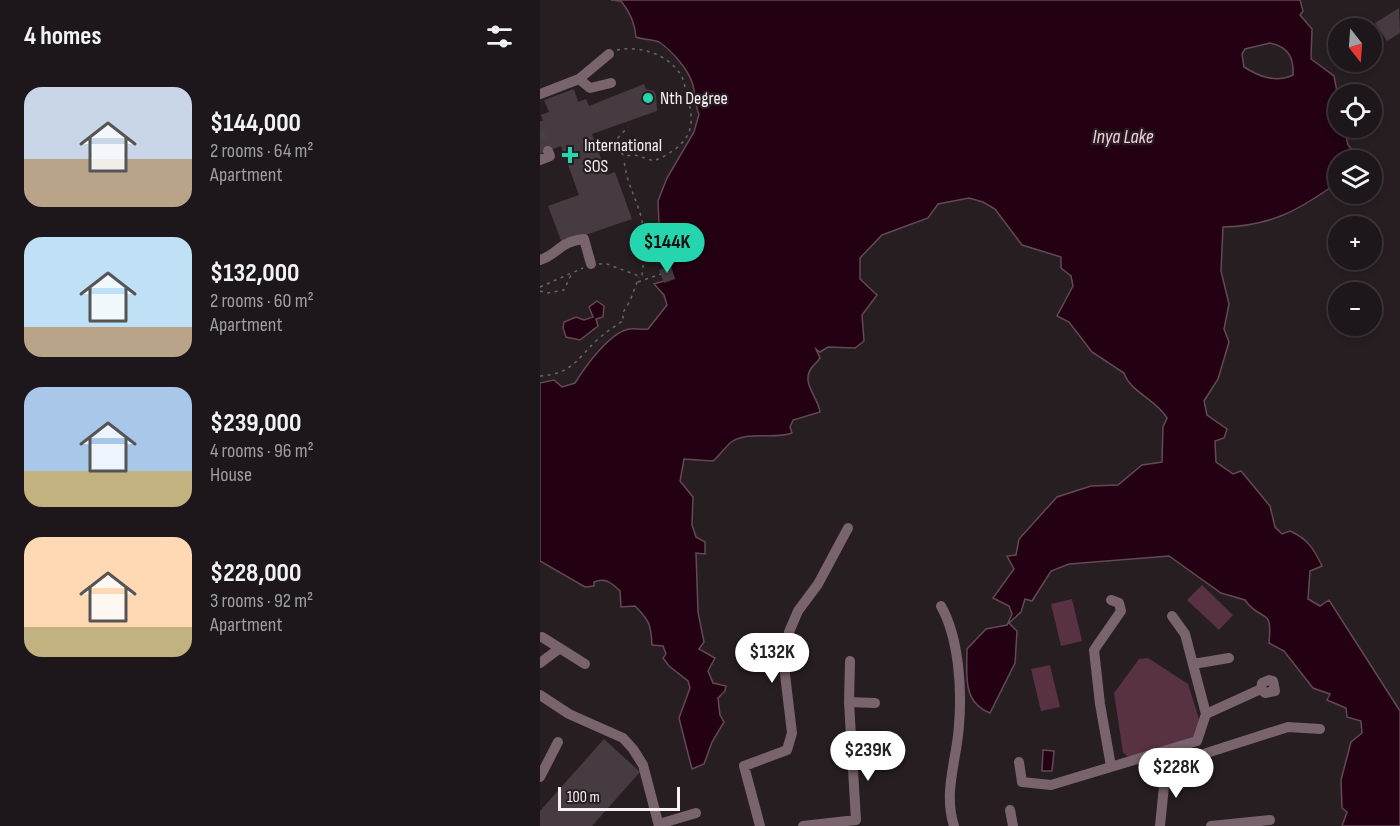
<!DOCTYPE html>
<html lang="en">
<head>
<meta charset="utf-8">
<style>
	:root { --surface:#1d161a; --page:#251f23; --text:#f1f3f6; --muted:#a09fa2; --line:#3b3539; --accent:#25d5ae }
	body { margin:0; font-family:"Sofia Sans Condensed",sans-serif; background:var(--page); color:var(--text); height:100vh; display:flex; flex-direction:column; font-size:22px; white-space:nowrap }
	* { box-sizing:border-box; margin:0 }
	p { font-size:20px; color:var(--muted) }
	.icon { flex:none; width:33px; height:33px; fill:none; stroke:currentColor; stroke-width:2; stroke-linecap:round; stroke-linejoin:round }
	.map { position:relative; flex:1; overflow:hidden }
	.sheet { display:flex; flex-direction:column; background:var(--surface); width:540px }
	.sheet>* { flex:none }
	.needle { width:39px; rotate:163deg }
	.tools { position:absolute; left:788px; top:18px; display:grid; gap:12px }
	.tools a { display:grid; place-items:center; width:54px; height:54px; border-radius:50%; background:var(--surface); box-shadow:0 3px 9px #0003,0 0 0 2px var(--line); font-size:30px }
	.scale { position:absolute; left:18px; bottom:15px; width:122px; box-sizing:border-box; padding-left:6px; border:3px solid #f8f1f4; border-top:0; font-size:16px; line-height:21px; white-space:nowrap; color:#f8f1f4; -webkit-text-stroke:4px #271e22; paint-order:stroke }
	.price { position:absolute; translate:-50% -51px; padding:0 14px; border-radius:21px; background:#fff; color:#222; font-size:20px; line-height:39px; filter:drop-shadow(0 2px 3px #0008) }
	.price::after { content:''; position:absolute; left:50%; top:36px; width:18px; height:14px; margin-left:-9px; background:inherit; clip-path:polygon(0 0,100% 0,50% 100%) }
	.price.active { background:var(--accent); color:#111 }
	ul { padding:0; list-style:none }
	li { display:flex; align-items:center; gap:18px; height:150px; padding:0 24px }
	li span { display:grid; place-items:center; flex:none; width:168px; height:120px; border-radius:18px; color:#555 }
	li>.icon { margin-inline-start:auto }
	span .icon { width:72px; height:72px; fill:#fffc; stroke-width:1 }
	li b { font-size:26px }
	h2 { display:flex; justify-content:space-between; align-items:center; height:72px; padding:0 24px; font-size:26px }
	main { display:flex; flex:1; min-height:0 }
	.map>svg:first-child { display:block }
</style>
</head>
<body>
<main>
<section class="sheet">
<h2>4 homes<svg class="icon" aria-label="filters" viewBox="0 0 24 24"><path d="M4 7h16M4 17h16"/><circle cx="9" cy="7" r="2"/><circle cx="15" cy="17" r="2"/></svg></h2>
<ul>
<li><span style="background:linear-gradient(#c9d6e8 60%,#b9a48a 0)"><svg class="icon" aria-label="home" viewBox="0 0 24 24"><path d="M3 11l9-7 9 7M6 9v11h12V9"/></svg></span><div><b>$144,000</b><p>2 rooms · 64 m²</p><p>Apartment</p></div></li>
<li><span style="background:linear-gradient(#bfe0f5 75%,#b9a48a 0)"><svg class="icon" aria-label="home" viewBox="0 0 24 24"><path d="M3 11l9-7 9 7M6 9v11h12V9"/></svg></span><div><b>$132,000</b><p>2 rooms · 60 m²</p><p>Apartment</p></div></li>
<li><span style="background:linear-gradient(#a9c7e8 70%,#c2b280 0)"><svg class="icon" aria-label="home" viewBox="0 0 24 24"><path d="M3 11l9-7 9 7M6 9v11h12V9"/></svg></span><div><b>$239,000</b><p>4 rooms · 96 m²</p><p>House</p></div></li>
<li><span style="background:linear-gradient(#ffd9b3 75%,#c2b280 0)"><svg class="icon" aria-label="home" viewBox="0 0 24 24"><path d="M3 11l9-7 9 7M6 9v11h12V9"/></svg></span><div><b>$228,000</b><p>3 rooms · 92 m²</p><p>Apartment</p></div></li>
</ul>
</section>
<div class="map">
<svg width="860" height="826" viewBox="0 0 860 826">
	<rect width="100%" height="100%" fill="#271e22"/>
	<path fill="#583142" d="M662,585L693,615L679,630L647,600Z
		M532,599L542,641L521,646L511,604Z
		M608,658L648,684L659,719L658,736L590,758L583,753L574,693L599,659Z
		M510,665L520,707L501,711L491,669Z"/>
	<path fill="#230012" stroke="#634856" stroke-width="1.5" fill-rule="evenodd" d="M71,0H760L763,11L760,15L772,29L771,59L794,76L798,97V128H804L808,145L815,153L813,160H798L797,183C759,210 731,226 683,227L681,271L689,304L684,329L689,342L678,379L664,401L667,415L687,429L684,438L675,441L676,462L693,474L701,471L730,506L735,527L742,534L750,531C768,539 774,549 782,566L770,571L768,599L780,606L789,600L860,711V826H802L807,812L802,808L801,780L811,742L822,733L821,721L807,717L806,708L787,700L790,694L773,688L744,651L729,643C733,605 722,624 705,600L681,593L629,556L529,564L511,571L492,601L485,599L481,612L469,623L477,631L475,663L450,713C422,702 427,675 427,649L446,629L467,625L472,614L469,606L453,598L474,569L467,556L476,555L479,539L517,497L551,486L578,485L602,465L622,462L623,427L627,418C616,399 591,393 584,373L552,352L529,322L517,316L533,286L531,276L521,268V257L482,245L455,209L443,202L429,198L398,204L388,218L342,235L320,258V279L337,295L322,315L324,341L315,348L288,347L280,352L276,349L280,358C278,361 276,363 273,366C259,382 278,396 280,412L253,420L250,427L252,433C234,440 206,430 190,443C184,449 179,456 173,461L144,459L140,481L153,497L152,525L156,537L165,542V554L156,553L158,612L164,642L159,649L175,658L168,671L173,683L186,686L185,691L178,698L180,715L184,722L172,742L164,764L152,769L139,718L150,688L148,681L129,666L123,658L126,654L123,646L112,645C111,625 110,621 95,606L81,607L80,591C72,583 65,577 54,582V586L45,587L0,561V383L14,380L22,387L35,383C45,367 69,333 89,329C95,328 102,330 108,329L127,305L124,295L114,284L134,278L120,247L118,201L127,178L154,132L159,114C154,103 156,93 152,82C147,68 131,50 119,42C112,39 104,40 96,37C95,23 90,12 81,1ZM730,43C748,47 754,57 753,75C736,83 720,77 704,67L702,54L705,49Z
		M57,301L64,306L63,317L56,319L58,326L40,340L26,337L23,328L24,322L36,317L44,320L53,317L49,307Z
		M503,750L514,751L512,771H502Z"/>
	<path fill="#463b40" d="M859,8L860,33L847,41L835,23Z
		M104,84L106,89L114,91L116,95L117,111L52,134L67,175L75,172L92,219L22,243L8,206L39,195L21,146L0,154V121H3L1,115L9,112L4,100L34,89L38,102L46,99L49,106Z
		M131,266L135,279L124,283L119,270Z
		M64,739L100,772L52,826H0V811Z"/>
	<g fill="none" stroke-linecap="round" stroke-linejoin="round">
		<path stroke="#463e42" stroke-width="10" stroke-dasharray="10 5" stroke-linecap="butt" d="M0,131L8,151"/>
		<path stroke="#6c6468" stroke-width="1.5" stroke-dasharray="3 4.5" stroke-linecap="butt" d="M77,50C101,45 130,55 142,77C145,84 146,93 148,100C151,110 153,121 149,132C143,147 127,155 114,161L95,155L84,156L73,143L88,127
			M59,264H67L99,276L102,275C105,253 106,234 100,213C94,194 85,178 84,158
			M126,265L127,268
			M98,282L121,274
			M0,287L43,268
			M0,291L7,293L24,290L31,275
			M0,376C32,374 37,359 57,340C66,332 75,326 84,320L82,314L90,301L99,277"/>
		<path stroke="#79636c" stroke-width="10" d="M39,79L50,88L71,83
			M0,94L39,79L69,54
			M0,160L10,156L8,151
			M0,260C19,254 18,242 44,239L51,264
			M571,600L579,603L581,611L554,650L560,704L571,766
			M401,606C419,638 422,689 419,725C417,760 403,791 414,826
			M2,637L45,664
			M0,663L20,648
			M653,664L689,658
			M0,695L29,714L83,738L93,749L103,765L119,826
			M309,702L335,703
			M666,714L721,689L722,683L729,680L733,681L735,691L725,693L721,689
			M479,762L482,782L511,785L657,741L666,714L645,634L632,616
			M0,777L18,742
			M470,810L473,826
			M119,824L156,813
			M220,826L204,766L247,750L252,733L244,666L249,632L258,611L278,584L308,528
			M263,826L316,820L309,702L310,661
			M620,826L626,766L748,727L780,729
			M671,826L730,820"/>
	</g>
	<g fill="#25d5ae" stroke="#271e22" stroke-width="2">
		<circle cx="108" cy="98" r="6"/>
		<path d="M27 146h6v6h6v6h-6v6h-6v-6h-6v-6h6z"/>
	</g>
	<g text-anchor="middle" stroke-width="4.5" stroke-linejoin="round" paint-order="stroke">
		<g font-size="18" fill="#f8f1f4" stroke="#271e22" text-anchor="start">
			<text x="120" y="104">Nth Degree</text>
			<text x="44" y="151">International<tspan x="44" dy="21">SOS</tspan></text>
		</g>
		<g font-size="20" font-style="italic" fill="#fbcbde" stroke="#271e22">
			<text x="583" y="143">Inya Lake</text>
		</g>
	</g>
</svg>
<div class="tools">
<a><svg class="needle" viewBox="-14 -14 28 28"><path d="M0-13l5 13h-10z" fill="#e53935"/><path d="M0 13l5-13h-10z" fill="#a09fa2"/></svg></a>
<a><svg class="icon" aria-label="locate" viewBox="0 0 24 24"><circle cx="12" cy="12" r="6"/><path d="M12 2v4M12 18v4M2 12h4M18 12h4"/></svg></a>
<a><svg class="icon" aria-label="layers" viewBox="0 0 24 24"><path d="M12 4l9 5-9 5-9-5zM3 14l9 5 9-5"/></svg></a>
<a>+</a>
<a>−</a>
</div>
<div class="scale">100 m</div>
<b class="price active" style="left:127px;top:274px">$144K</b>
<b class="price" style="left:232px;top:684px">$132K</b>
<b class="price" style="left:328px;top:782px">$239K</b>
<b class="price" style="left:636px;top:799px">$228K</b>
</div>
</main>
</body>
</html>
